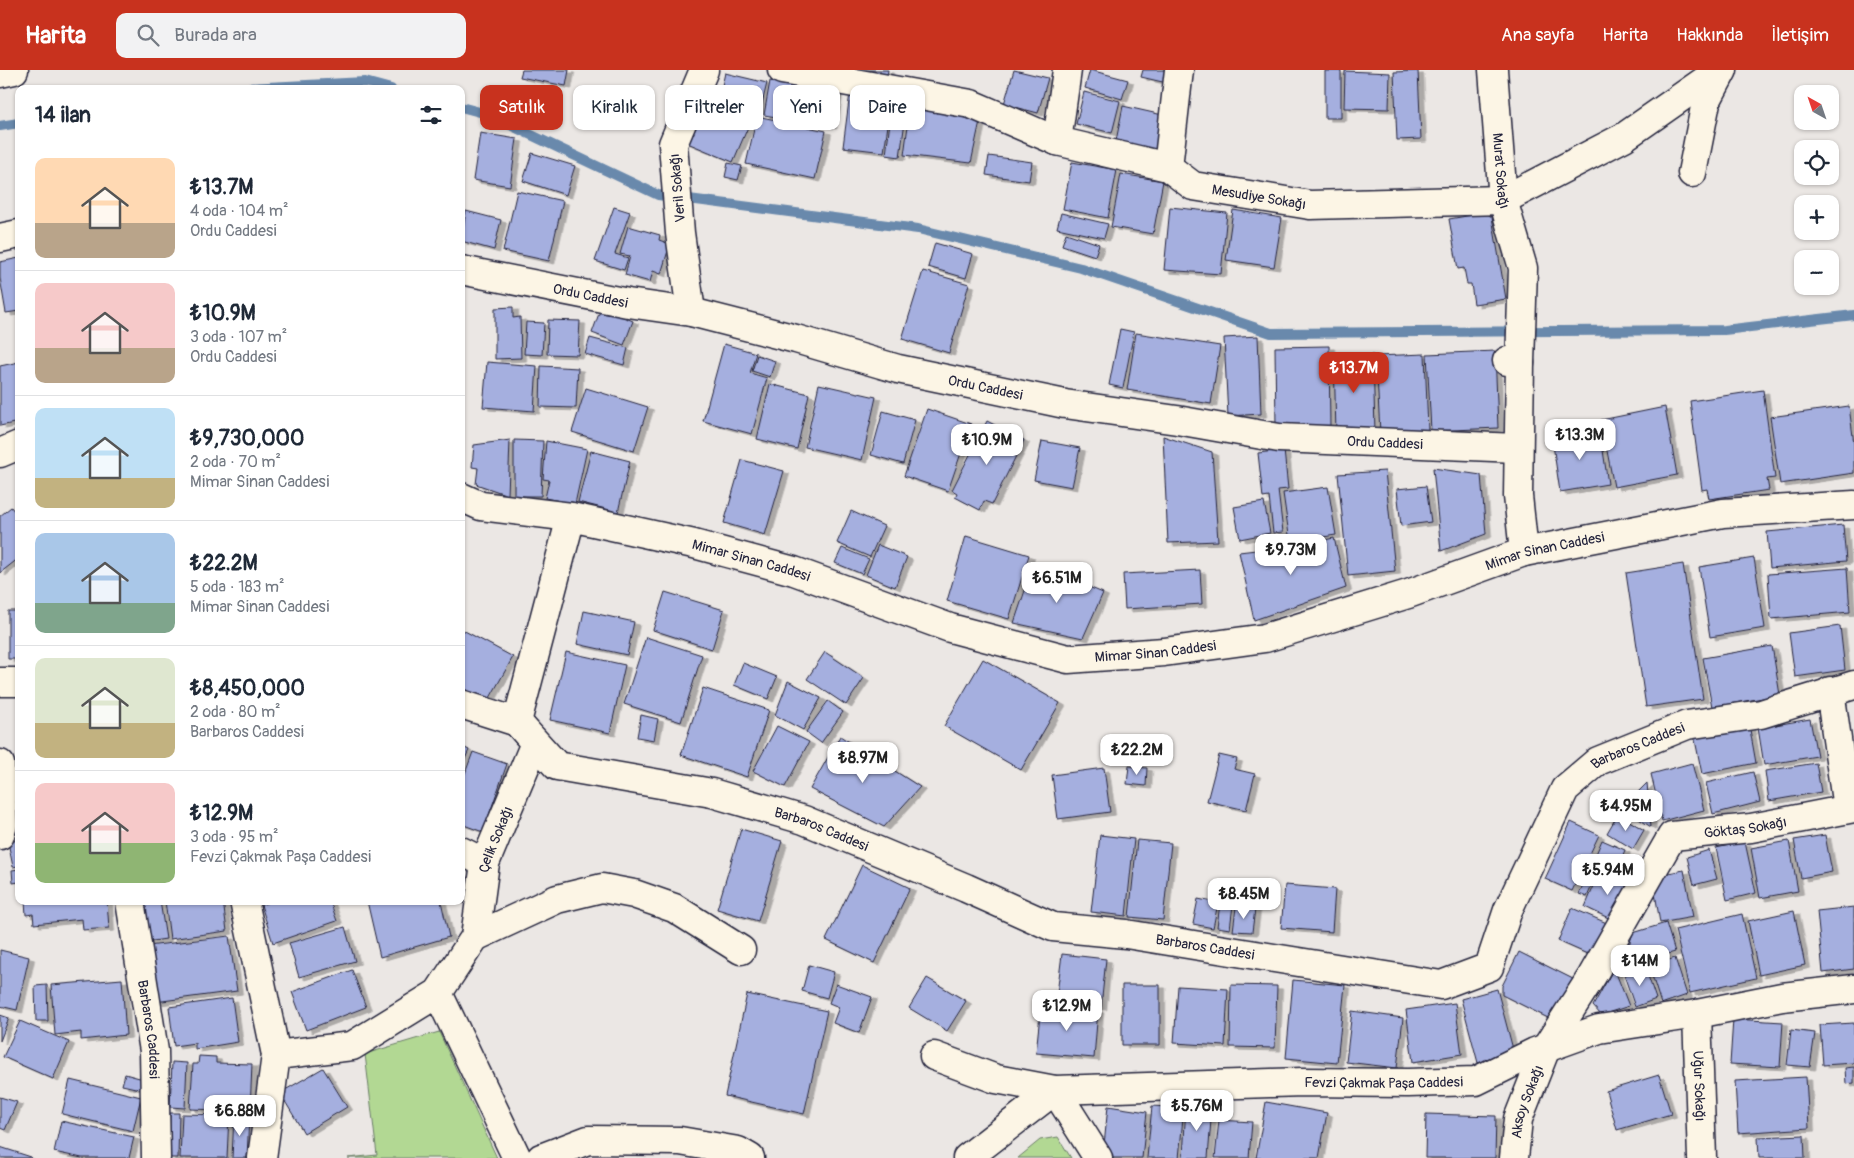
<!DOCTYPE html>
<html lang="tr">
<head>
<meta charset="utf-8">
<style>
	:root { --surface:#fff; --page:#f2f2f3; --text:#1f2937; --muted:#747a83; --line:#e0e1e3; --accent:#c8321e }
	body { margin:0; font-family:Pangolin,sans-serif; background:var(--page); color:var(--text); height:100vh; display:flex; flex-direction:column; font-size:19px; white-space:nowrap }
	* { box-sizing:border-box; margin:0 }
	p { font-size:16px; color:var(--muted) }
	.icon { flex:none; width:28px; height:28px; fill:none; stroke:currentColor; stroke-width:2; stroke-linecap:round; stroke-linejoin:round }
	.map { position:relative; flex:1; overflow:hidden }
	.details { position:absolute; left:15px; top:15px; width:450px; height:820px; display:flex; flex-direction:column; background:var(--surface); border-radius:10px; box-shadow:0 1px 4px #0004 }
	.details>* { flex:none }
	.guide { position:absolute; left:480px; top:15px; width:475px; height:45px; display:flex; gap:10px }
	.needle { width:32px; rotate:320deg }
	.tools { position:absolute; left:1794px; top:15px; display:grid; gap:10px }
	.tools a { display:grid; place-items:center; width:45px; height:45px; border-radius:10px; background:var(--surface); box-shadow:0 1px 4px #0004; font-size:25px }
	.price { position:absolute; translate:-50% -42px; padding:0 11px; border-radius:10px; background:#fff; color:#222; font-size:16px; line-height:32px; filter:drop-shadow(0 1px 2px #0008) }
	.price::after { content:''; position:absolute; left:50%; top:30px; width:15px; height:11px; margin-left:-8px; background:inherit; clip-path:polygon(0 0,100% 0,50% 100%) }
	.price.selected { background:var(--accent); color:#fff }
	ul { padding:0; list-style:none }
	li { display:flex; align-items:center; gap:15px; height:125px; padding:0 20px }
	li+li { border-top:1px solid var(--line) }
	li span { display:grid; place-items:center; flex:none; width:140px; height:100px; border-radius:10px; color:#555 }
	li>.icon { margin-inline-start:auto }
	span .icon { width:60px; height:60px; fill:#fffc; stroke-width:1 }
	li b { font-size:21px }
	h2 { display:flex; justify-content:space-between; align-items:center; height:60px; padding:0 20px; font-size:21px }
	.tag { padding:0 18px; border-radius:10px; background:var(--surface); box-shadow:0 1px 4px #0004; font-size:18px; line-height:45px }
	.tag.selected { background:var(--accent); color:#fff }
	header { display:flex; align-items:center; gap:30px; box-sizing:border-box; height:70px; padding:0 25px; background:var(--accent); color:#fff }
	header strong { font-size:24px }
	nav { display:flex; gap:28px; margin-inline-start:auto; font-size:18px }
	.search { width:350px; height:45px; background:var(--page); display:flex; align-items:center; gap:12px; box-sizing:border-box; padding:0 18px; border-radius:10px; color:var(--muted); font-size:19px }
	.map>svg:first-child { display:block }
</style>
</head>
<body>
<header>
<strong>Harita</strong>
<div class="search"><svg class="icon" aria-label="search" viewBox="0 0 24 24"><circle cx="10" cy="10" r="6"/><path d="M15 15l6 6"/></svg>Burada ara</div>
<nav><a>Ana sayfa</a><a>Harita</a><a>Hakkında</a><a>İletişim</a></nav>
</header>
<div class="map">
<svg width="1854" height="1088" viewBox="0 0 1854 1088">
	<defs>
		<filter id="shadow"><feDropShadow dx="5.5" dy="3" stdDeviation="0" flood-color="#0004"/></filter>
	</defs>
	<rect width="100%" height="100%" fill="#ebe7e4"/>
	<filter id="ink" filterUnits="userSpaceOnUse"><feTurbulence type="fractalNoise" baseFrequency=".02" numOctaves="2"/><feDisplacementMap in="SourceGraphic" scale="10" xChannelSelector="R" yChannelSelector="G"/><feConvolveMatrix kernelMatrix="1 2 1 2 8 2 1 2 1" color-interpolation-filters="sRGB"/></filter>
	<g filter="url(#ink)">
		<path fill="#b2d893" stroke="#6a7d67" d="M439,962L497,1088H348L377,1085L365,984Z
			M1058,1067L1071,1088H1018L1040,1070Z"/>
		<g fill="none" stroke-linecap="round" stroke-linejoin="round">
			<path stroke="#6989ac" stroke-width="10" d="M228,19L365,12L391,19
				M461,37L487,44L658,125L918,159L1081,198L1271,263L1724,260L1854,245
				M0,56L19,53"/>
		</g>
		<path fill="#a5afdf" stroke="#22223b" filter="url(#shadow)" d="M522,0H569L566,16L520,7Z
			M842,0H888L887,7Z
			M1014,0L1048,8L1038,43L1004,34Z
			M1090,0L1128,10L1122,29L1085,18Z
			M1143,0H1174L1171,14L1141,7Z
			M1325,1H1341V48H1325Z
			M1345,1L1390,3L1389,39L1344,38Z
			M1418,1L1421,69L1397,70L1394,2Z
			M725,3L767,13L760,42L718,32Z
			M770,11L837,22L831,56L764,45Z
			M1084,22L1120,31L1112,63L1076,54Z
			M850,23L892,28L884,82L843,77Z
			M893,27L908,30L900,87L886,85Z
			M703,30L751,50L733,92L685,72Z
			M911,33L980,51L971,93L904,85Z
			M1123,36L1167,46L1159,85L1115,76Z
			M757,46L826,61L815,109L746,94Z
			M480,63L517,69L510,116L473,110Z
			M532,83L575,96L566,125L523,111Z
			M989,86L1032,92L1029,111L986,105Z
			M1072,92L1117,100L1108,148L1063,139Z
			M728,93L742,96L738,110L725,107Z
			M1121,104L1163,111L1153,164L1111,157Z
			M517,121L563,131L549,191L503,181Z
			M614,137L630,142L615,184L628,188L624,200L595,191Z
			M1170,137L1227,143L1221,204L1164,200Z
			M1233,140L1282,148L1274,197L1226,190Z
			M466,141L501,150L494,180L461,171Z
			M1061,143L1108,154L1104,168L1057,158Z
			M1485,143L1492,147L1506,229L1474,234L1471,214H1467L1464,198L1458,199L1449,149Z
			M628,156L660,165L659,170L670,174L661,204L653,201L650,212L625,205L630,186L620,184Z
			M1066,163L1099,174L1095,186L1062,175Z
			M935,173L973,184L966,208L928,197Z
			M19,188V241L6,243L0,208V192Z
			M923,201L969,214L949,283L902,269Z
			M513,237V248L520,247L521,288L495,289V238Z
			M601,238L633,251L624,275L592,263Z
			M548,250L580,251L578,285L547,284Z
			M526,252L544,253L542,285L524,284Z
			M1120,259L1134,262L1123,318L1109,315Z
			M1136,263L1220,276L1211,334L1127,320Z
			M1258,266L1261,344L1228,346L1224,268Z
			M590,268L628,278L624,295L585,284Z
			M724,274L756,283L750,303L767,308L752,364L703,351Z
			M1329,276L1330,357L1276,358L1275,277Z
			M1495,281L1498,358L1431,361L1427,284Z
			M1425,284L1428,361L1380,363L1376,286Z
			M757,285L775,291L770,307L752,301Z
			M1373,285L1375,362L1336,364L1334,286Z
			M19,292V352L0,356V296Z
			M487,292L537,296L534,341L483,337Z
			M541,296L578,298L576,338L540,337Z
			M770,314L809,324L797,379L757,369Z
			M819,314L876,327L862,390L805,377Z
			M586,318L648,337L634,381L572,362Z
			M1763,320L1775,408L1767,409L1769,420L1709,429L1707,419L1702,420L1690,331Z
			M1849,336L1854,374V403L1780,414L1770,347Z
			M1665,337L1677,405L1614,417L1601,350Z
			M927,339L971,354L948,421L904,406Z
			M883,341L915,350L903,394L871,385Z
			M987,351L1024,370L992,434L984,431L980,440L955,427L957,423L952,420Z
			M1600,360L1608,414L1560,422L1552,368Z
			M1163,366L1212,382L1218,471L1168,473Z
			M510,370L508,425L476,414L478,398L472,397L474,375Z
			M514,370L543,371L541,426H514Z
			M546,371L587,379L575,434L545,428L549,410L543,409Z
			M1042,371L1080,378L1072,417L1034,410Z
			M1284,380L1288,419L1278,420L1283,462L1273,463L1269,427L1263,428L1258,383Z
			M591,381L630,391L618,442L578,432Z
			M742,390L784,401L765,465L724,453Z
			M1433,398L1481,405L1486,464L1441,481Z
			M1385,401L1395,501L1348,506L1338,404Z
			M1426,416L1431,452L1401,456L1397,419Z
			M1328,417L1336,465L1290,472L1283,423Z
			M1264,432L1270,463L1240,469L1234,437Z
			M11,437L19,447V488L0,503V446Z
			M851,441L884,456L870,487L837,473Z
			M1843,455L1846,491L1770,498L1767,462Z
			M966,466L1029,485L1009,549L947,531Z
			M1334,468L1346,518L1254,550L1239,482L1256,480L1257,484Z
			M878,475L907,487L895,517L866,505Z
			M842,478L869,489L862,504L835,493Z
			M1754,488L1765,558L1710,567L1699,497Z
			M1034,494L1103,523L1083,568L1014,553Z
			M1683,494L1703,629L1646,637L1626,503Z
			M1847,498L1850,542L1771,549L1768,504Z
			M1200,500L1202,534L1125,539L1123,504Z
			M665,522L724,540L712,579L653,560Z
			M8,541H19V589H8Z
			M584,541L634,552L627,585L577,574Z
			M1840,556L1845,600L1795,607L1789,563Z
			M461,559L513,587L486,635L461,622Z
			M646,567L702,585L681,652L624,634Z
			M1772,576L1780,625L1712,637L1703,588Z
			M566,582L625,595L610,663L550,650Z
			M825,582L864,608L846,635L807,609Z
			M983,589L1060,633L1021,700L944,656Z
			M743,593L777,607L768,629L734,615Z
			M788,611L821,628L803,660L775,645Z
			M703,618L769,640L747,707L681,685Z
			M828,631L843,642L821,673L806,662Z
			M641,645L658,649L654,670L637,667Z
			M1810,649L1817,686L1764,695L1758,658Z
			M1749,654L1756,693L1702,704L1694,665Z
			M777,656L809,672L785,717L753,701Z
			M840,666L920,717L884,757L810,719Z
			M461,676L469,680L461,698Z
			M473,682L507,694L483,762L461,754V714Z
			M1219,685L1237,689L1234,699L1255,704L1246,740L1207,731Z
			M1692,693L1704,740L1662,751L1651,704Z
			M1816,693L1821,722L1769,731L1765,701Z
			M1129,696L1147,698L1146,716L1127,714Z
			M1104,698L1110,742L1058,749L1052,705Z
			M1753,702L1760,732L1713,744L1706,713Z
			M1647,713L1651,757L1622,738Z
			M1618,744L1644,760L1633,779L1607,763Z
			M1571,752L1599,765L1572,821L1545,809Z
			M741,759L782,771L758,851L717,839Z
			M1100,765L1134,769L1126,846L1091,842Z
			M1825,765L1832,802L1801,808L1794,770Z
			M19,770V796L13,797L8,772Z
			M1137,770L1171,773L1163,850L1129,847Z
			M1602,770L1625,780L1615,804L1600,797L1587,827L1579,824Z
			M1789,771L1798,821L1760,828L1751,778Z
			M1745,772L1756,823L1727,830L1716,778Z
			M1709,780L1717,809L1694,815L1687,787Z
			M862,795L910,818L874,893L826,870Z
			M19,799V812L13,813L12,800Z
			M1684,800L1693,847L1660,853L1655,823L1658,805Z
			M1600,802L1631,816L1615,851L1585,837Z
			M1285,815L1335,819L1332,862L1281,858Z
			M1198,829L1218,833L1213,858L1193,854Z
			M25,831H107L109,858L83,860L82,849L34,854L33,844L26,845Z
			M140,831H160L166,869L146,872Z
			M165,831H223L227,861L170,869Z
			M272,831H330L337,851L273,873L261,835Z
			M367,831H441L449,867L380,887Z
			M1220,833L1233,835L1230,859L1217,857Z
			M1236,837L1255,839L1252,862L1233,861Z
			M1854,837V899L1823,903L1817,841Z
			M1572,838L1609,854L1594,887L1558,871Z
			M1794,841L1805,895L1759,905L1748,851Z
			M1742,844L1756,908L1690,923L1675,860Z
			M1666,853L1675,882L1631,895L1627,881L1633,863Z
			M345,857L355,891L299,907L289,873Z
			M229,866L237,921L155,932L148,876Z
			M0,880L29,887L17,940L0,936Z
			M1519,882L1573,909L1550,949L1502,925V916Z
			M1062,884L1106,889L1101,937L1050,932L1051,923L1057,924Z
			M1675,888L1687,925L1661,934L1649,896Z
			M809,895L834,902L827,928L802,921Z
			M1645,897L1656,929L1635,937L1624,905Z
			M1614,898L1629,936L1601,945L1593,936Z
			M352,900L366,937L306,960L292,922Z
			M927,908L966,931L947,961L909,938Z
			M122,909L126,965L81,970V962L55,965L51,915Z
			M1293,910L1345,915L1337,993L1286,988Z
			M836,914L872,927L859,963L833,953L839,937L829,933Z
			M47,915L48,951H36L35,916Z
			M1122,915H1160V975H1122Z
			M1231,915L1277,916L1275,978L1230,977Z
			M1178,916L1228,919L1225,976L1174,973Z
			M1497,919L1514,983L1478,993L1461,929Z
			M747,924L827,941L804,1044L725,1026Z
			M232,928L238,972L195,979V973L174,976L169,937Z
			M1455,933L1462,984L1413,992L1406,940Z
			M1041,935L1098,940L1094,988L1036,983Z
			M1352,941L1403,948L1397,998L1346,992Z
			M0,945L9,948L0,971Z
			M1733,949L1783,952L1780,997L1730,994Z
			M20,951L69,972L53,1009L3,987Z
			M1854,953V993L1823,995L1820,955Z
			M1791,960L1815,963L1810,997L1787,995Z
			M199,986L216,987V993L252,994L250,1041L190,1039L193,994H198Z
			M172,992L187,993L185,1038L170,1037Z
			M1854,997V1013L1846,1014L1845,998Z
			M323,998L347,1037L304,1063L280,1023Z
			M125,1004L143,1009L140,1019L122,1015Z
			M1659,1005L1671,1044L1617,1060L1606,1021Z
			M1806,1007L1809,1058L1738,1063L1735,1011Z
			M70,1010L141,1027L133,1061L62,1044Z
			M0,1027L17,1032L5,1060L0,1058Z
			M1266,1032L1327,1043L1319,1088H1256Z
			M1186,1035L1212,1037L1208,1088H1183Z
			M1108,1036L1147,1042L1142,1088H1106L1103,1085Z
			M1152,1036L1184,1038L1179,1088H1147Z
			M170,1043H179L178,1088H169Z
			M182,1044L229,1045L227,1088H180Z
			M1426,1044L1496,1046L1495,1088H1425Z
			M234,1046H249L247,1088H232Z
			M1219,1050L1252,1052L1249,1088H1215Z
			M61,1051L134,1067L129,1088H82L54,1082Z
			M1804,1065L1805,1088H1759L1758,1067Z
			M0,1077L31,1087V1088H0Z"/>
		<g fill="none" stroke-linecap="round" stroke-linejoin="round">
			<defs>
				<g id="minor">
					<path id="s1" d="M782,0L971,34L1057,71L1168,97L1193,116L1310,135L1503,130L1624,67L1720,0"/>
					<path id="s2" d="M1493,0L1503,130L1523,198L1520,293"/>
					<path d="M1057,71L1067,0"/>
					<path d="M1168,97L1179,0"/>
					<path d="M1692,103L1706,32L1723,0"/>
					<path d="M0,168L19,164"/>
					<path id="s3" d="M461,200L628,233L691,242L796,269L898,299L1065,334L1177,350L1279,368L1517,378"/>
					<path d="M691,242L680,163L673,74L704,0"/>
					<path d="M1507,291L1520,293L1518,426L1524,482"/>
					<path d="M0,383L19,375"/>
					<path id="s4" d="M461,427L481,436L571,447L694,474L794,501L950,558L1068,589L1164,582L1265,568L1408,524L1524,482L1723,443L1854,435"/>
					<path d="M0,612H19"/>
					<path d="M1830,621L1847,738"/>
					<path id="s5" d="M461,634L517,652L557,696L712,723L804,750L966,818L1053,857L1126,864L1441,915L1489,897L1508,840L1565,719L1598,691L1687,655L1761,644L1854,615"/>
					<path d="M0,694L3,755L0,765"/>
					<path d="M461,781L485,793"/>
					<path id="s6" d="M130,831L154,981L156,1088"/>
					<path d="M244,831L276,985L262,1088"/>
					<path d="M475,867L557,829L602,818L634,824L674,838L741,880"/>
					<path d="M438,923L517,1088"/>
					<path id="s7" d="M1697,944L1702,1088"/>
					<path id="s8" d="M276,985L352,976L438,923L475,867L485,793L535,673L517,652L571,447"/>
					<path id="s9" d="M934,986L996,1009L1055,1020L1303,1012L1408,1013L1476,1011L1535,982L1599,959L1697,944L1782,927L1854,919"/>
					<path d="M541,1088L588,1070L680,1071L738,1081L750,1088"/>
					<path d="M967,1088L1055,1020L1098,1088"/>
					<path id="s10" d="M1514,1088L1518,1049L1546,978L1592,906L1672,766L1751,758L1854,738"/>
				</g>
				<path id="major" d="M0,3L14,0"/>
			</defs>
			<use href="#minor" stroke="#22223b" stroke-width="31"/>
			<use href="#major" stroke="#22223b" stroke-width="31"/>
			<use href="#minor" stroke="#fcf5e5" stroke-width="28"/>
			<use href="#major" stroke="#fcf5e5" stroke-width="28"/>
		</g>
	</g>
	<g text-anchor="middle" stroke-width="4" stroke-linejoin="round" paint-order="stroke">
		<g font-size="14" fill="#22223b" stroke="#fcf5e5">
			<text dy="5" stroke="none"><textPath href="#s2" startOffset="101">Murat Sokağı</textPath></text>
			<text transform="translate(677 118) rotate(-95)" y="5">Veril Sokağı</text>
			<text dy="5" stroke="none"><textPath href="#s1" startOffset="498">Mesudiye Sokağı</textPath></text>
			<text dy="5" stroke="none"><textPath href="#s3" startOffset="132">Ordu Caddesi</textPath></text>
			<text dy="5" stroke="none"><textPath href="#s3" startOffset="538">Ordu Caddesi</textPath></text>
			<text dy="5" stroke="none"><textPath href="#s3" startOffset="942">Ordu Caddesi</textPath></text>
			<text dy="5" stroke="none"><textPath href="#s4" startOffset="1122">Mimar Sinan Caddesi</textPath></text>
			<text dy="5" stroke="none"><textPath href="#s4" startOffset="298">Mimar Sinan Caddesi</textPath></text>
			<text dy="5" stroke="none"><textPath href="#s4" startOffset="718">Mimar Sinan Caddesi</textPath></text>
			<text dy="5" stroke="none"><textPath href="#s5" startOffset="1366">Barbaros Caddesi</textPath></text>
			<text dy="5" stroke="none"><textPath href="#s10" startOffset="436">Göktaş Sokağı</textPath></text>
			<text dy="5" stroke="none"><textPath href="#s5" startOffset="391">Barbaros Caddesi</textPath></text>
			<text dy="5" stroke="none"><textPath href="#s8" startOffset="345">Çelik Sokağı</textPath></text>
			<text dy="5" stroke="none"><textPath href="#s5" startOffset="796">Barbaros Caddesi</textPath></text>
			<text dy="5" stroke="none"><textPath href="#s6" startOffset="130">Barbaros Caddesi</textPath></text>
			<text dy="5" stroke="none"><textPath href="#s9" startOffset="455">Fevzi Çakmak Paşa Caddesi</textPath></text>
			<text dy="5" stroke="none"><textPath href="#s7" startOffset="72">Uğur Sokağı</textPath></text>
			<text dy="5" stroke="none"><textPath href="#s10" startOffset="58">Aksoy Sokağı</textPath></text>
		</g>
	</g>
</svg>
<div class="tools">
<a><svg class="needle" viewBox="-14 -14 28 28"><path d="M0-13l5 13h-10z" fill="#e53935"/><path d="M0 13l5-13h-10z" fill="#747a83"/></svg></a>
<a><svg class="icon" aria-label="locate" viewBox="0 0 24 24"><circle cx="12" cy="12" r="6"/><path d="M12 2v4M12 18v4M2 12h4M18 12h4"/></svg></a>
<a>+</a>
<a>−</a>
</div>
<b class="price selected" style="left:1354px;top:324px">₺13.7M</b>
<b class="price" style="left:1580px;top:391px">₺13.3M</b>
<b class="price" style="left:987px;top:396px">₺10.9M</b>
<b class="price" style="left:1291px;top:506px">₺9.73M</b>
<b class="price" style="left:1057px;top:534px">₺6.51M</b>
<b class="price" style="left:1137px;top:706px">₺22.2M</b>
<b class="price" style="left:863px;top:714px">₺8.97M</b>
<b class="price" style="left:1626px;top:762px">₺4.95M</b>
<b class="price" style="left:1608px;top:826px">₺5.94M</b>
<b class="price" style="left:1244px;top:850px">₺8.45M</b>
<b class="price" style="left:1640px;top:917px">₺14M</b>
<b class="price" style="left:1067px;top:962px">₺12.9M</b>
<b class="price" style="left:1197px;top:1062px">₺5.76M</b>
<b class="price" style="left:240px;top:1067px">₺6.88M</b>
<div class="guide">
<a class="tag selected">Satılık</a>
<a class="tag">Kiralık</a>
<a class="tag">Filtreler</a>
<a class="tag">Yeni</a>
<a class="tag">Daire</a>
</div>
<section class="details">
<h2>14 ilan<svg class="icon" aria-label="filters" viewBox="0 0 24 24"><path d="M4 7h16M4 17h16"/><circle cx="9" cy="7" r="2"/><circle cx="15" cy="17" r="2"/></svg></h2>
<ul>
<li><span style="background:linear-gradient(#ffd9b3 65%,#b9a48a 0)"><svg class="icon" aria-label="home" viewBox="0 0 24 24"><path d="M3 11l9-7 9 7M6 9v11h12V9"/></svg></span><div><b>₺13.7M</b><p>4 oda · 104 m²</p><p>Ordu Caddesi</p></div></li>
<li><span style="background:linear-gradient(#f6c9c9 65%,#b9a48a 0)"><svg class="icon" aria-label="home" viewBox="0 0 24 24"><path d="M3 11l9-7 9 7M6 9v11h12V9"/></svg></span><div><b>₺10.9M</b><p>3 oda · 107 m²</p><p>Ordu Caddesi</p></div></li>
<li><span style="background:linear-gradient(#bfe0f5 70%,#c2b280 0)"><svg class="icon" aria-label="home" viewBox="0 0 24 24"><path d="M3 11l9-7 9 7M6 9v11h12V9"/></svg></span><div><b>₺9,730,000</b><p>2 oda · 70 m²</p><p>Mimar Sinan Caddesi</p></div></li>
<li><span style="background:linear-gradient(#a9c7e8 70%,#7fa58c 0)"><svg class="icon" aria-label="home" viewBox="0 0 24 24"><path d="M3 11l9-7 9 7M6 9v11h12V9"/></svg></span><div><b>₺22.2M</b><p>5 oda · 183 m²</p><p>Mimar Sinan Caddesi</p></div></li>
<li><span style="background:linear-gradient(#dfe7d0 65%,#c2b280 0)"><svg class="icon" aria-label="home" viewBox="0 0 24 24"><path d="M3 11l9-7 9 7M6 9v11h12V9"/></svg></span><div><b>₺8,450,000</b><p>2 oda · 80 m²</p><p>Barbaros Caddesi</p></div></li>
<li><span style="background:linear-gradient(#f6c9c9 60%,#8fb573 0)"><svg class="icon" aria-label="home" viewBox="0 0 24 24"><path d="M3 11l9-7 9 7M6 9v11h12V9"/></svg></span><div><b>₺12.9M</b><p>3 oda · 95 m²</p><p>Fevzi Çakmak Paşa Caddesi</p></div></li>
</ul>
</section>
</div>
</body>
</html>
